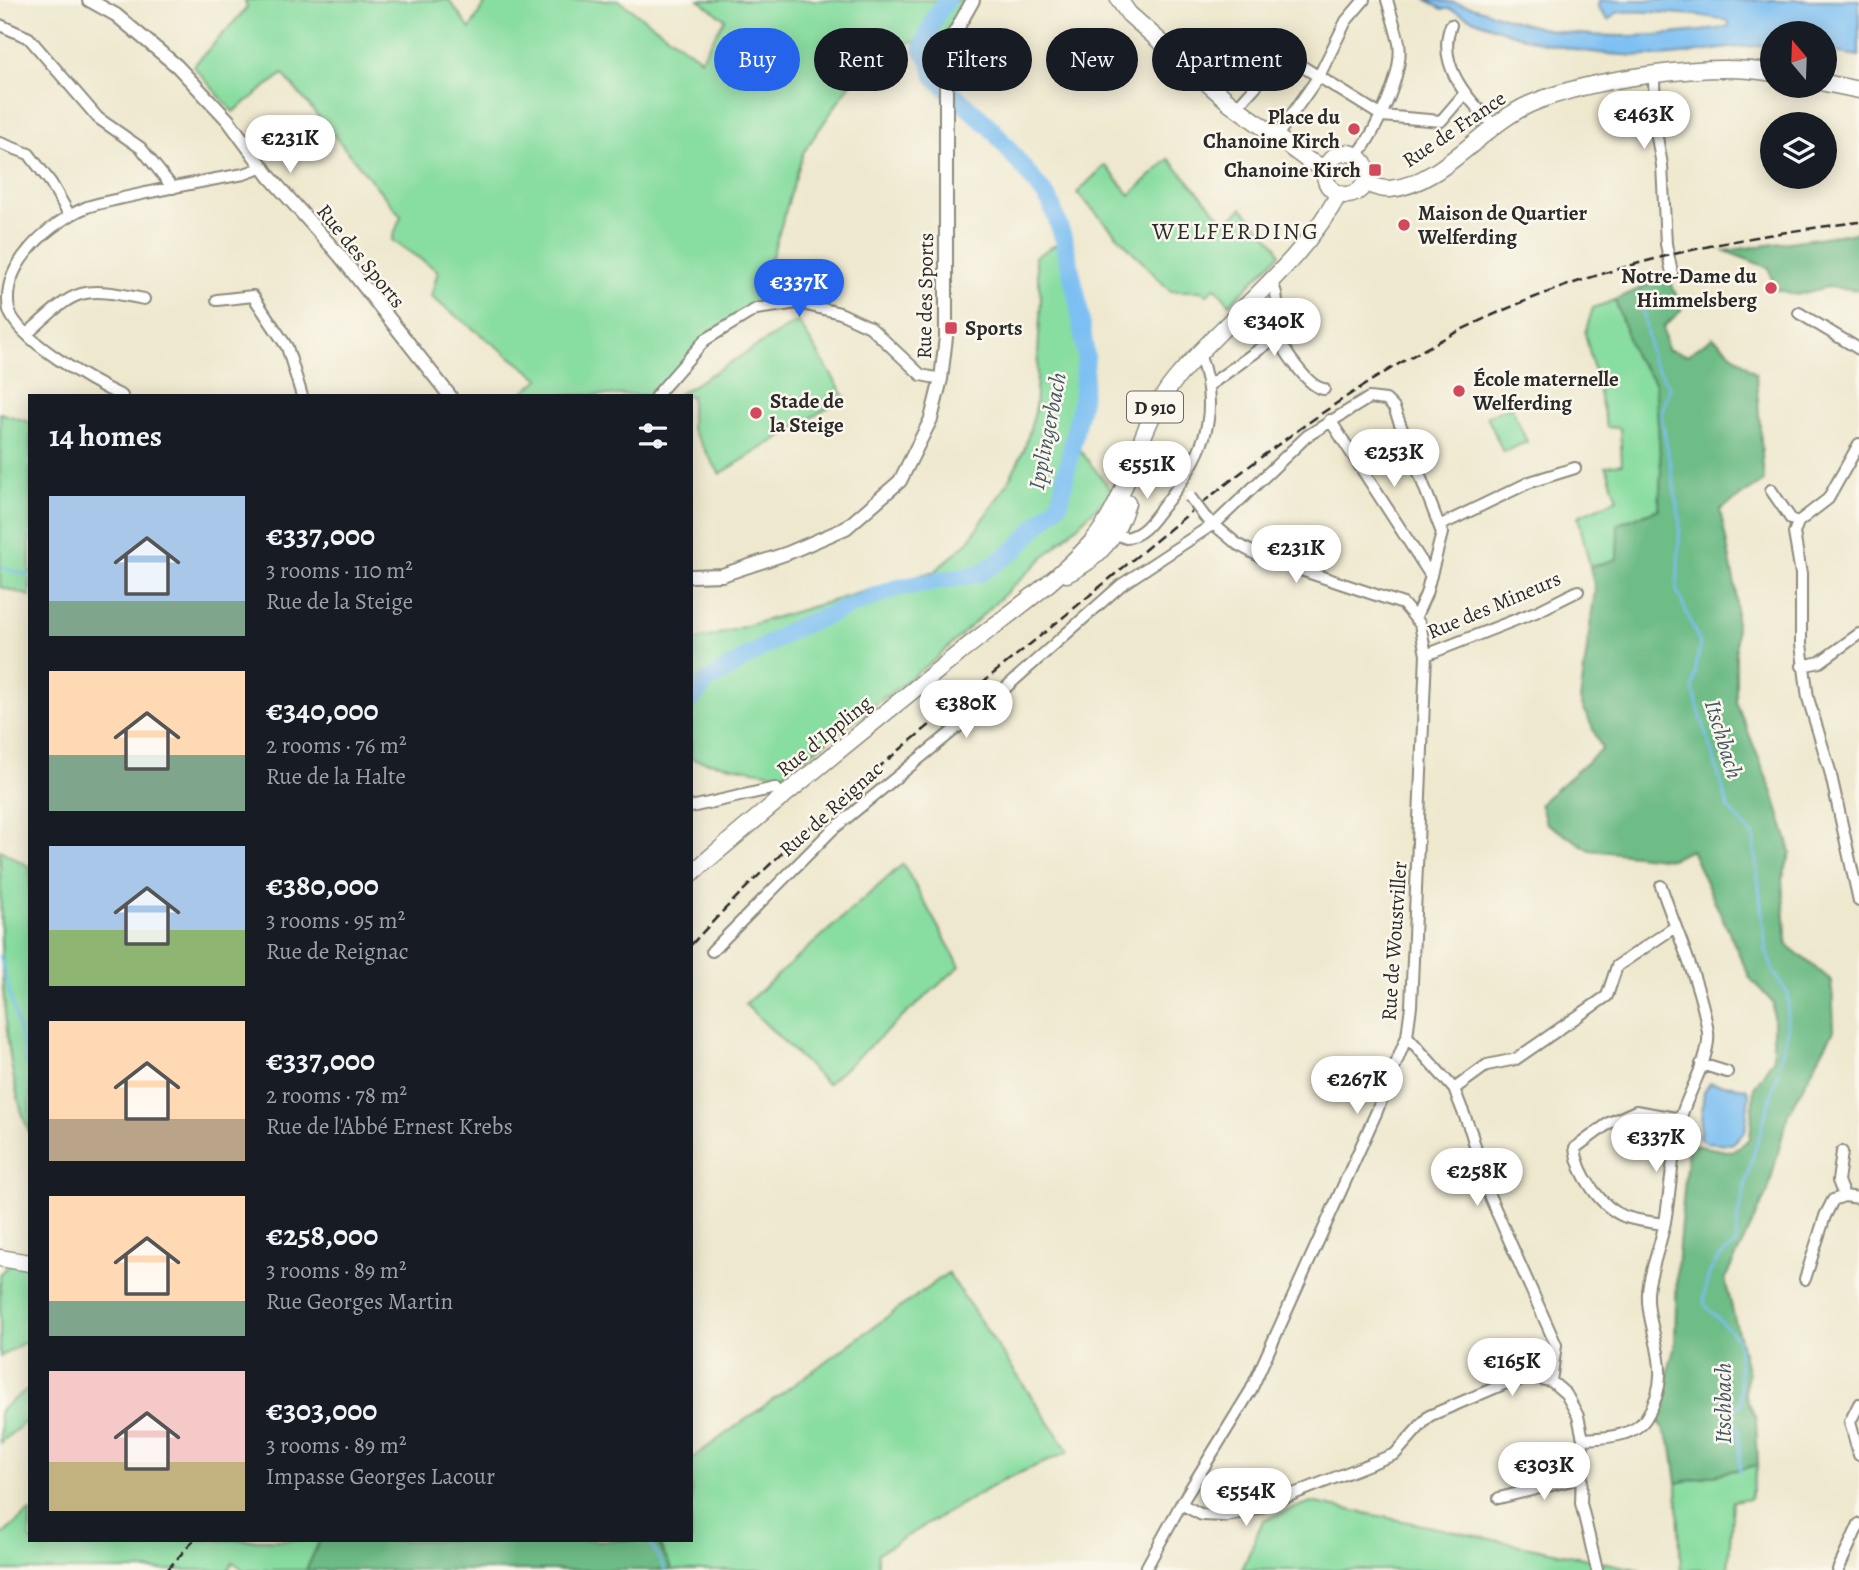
<!DOCTYPE html>
<html lang="en">
<head>
<meta charset="utf-8">
<style>
	:root { --surface:#171b24; --page:#20242c; --text:#f1f3f6; --muted:#9ea1a6; --accent:#2563eb }
	body { margin:0; font-family:Alegreya,serif; background:var(--page); color:var(--text); height:100vh; display:flex; flex-direction:column; font-size:26px; white-space:nowrap }
	* { box-sizing:border-box; margin:0 }
	p { font-size:23px; color:var(--muted) }
	.icon { flex:none; width:38px; height:38px; fill:none; stroke:currentColor; stroke-width:2; stroke-linecap:round; stroke-linejoin:round }
	.map { position:relative; flex:1; overflow:hidden }
	.drawer { position:absolute; left:28px; top:394px; width:665px; height:1148px; display:flex; flex-direction:column; background:var(--surface); border-radius:0px; box-shadow:0 4px 18px #0003 }
	.drawer>* { flex:none }
	.hud { position:absolute; left:714px; top:28px; width:665px; height:63px; display:flex; gap:14px }
	.needle { width:46px; rotate:341deg }
	.fabs { position:absolute; left:1760px; top:21px; display:grid; gap:14px }
	.fabs a { display:grid; place-items:center; width:77px; height:77px; border-radius:50%; background:var(--surface); box-shadow:0 4px 18px #0003; font-size:35px }
	.price { position:absolute; translate:-50% -60px; padding:0 16px; border-radius:24px; background:#fff; color:#222; font-size:23px; line-height:46px; filter:drop-shadow(0 2px 4px #0008) }
	.price::after { content:''; position:absolute; left:50%; top:42px; width:21px; height:16px; margin-left:-10px; background:inherit; clip-path:polygon(0 0,100% 0,50% 100%) }
	.price.active { background:var(--accent); color:#fff }
	ul { padding:0; list-style:none }
	li { display:flex; align-items:center; gap:21px; height:175px; padding:0 21px }
	li span { display:grid; place-items:center; flex:none; width:196px; height:140px; border-radius:0px; color:#555 }
	li>.icon { margin-inline-start:auto }
	span .icon { width:84px; height:84px; fill:#fffc; stroke-width:1 }
	li b { font-size:30px }
	h2 { display:flex; justify-content:space-between; align-items:center; height:84px; padding:0 21px; font-size:30px }
	.tag { padding:0 24px; border-radius:32px; background:var(--surface); box-shadow:0 4px 18px #0003; font-size:24px; line-height:63px }
	.tag.active { background:var(--accent); color:#fff }
	.map>svg:first-child { display:block }
</style>
</head>
<body>
<div class="map">
<svg width="1859" height="1570" viewBox="0 0 1859 1570">
	<rect width="100%" height="100%" fill="#fbf7ec"/>
	<filter id="ink" filterUnits="userSpaceOnUse"><feTurbulence type="fractalNoise" baseFrequency=".0143" numOctaves="2"/><feDisplacementMap in="SourceGraphic" scale="14" xChannelSelector="R" yChannelSelector="G"/><feConvolveMatrix kernelMatrix="1 2 1 2 8 2 1 2 1" color-interpolation-filters="sRGB"/></filter>
	<filter id="wash" filterUnits="userSpaceOnUse"><feTurbulence type="fractalNoise" baseFrequency=".00686" numOctaves="4" result="noise"/><feDisplacementMap in="SourceGraphic" scale="28" xChannelSelector="R" yChannelSelector="G"/><feGaussianBlur stdDeviation="1.57" result="paint"/><feColorMatrix in="noise" values="0 0 0 0 0 0 0 0 0 0 0 0 0 0 0 0 0 1.4 0 .05"/><feComposite in="paint" operator="in"/></filter>
	<g filter="url(#wash)">
		<rect width="100%" height="100%" fill="#eee8ce"/>
		<path fill="#88dda0" stroke="#5a8466" stroke-width="2" d="M245,0H449L470,29L487,0H618L701,59L725,19L699,0H973L954,34L874,50L803,153L756,309L705,340L656,395H519L540,379L431,297L438,271L392,240L401,216L283,74L233,112L193,66L247,8Z
			M1169,159L1226,223L1242,208L1276,245L1280,254L1230,304L1215,287L1206,295L1201,291H1170L1077,193L1105,165L1130,195Z
			M1064,240L1078,302L1086,358L1074,443L1113,492L937,658L782,775L691,759V642L935,571L968,542L1007,484L1024,450L1035,412L1041,298L1035,257Z
			M1615,300L1634,356L1655,382L1661,470L1659,509L1619,524L1617,559L1590,567L1578,516L1617,499L1606,466L1622,464L1620,428L1607,427L1585,333L1593,308Z
			M798,321L845,397L720,474L691,428V396L677,395Z
			M1511,406L1527,442L1503,452L1487,416Z
			M0,413L30,422V596L0,587Z
			M0,850L30,867V1134C0,1066 0,931 0,850Z
			M903,864L960,966L827,1084L745,1004Z
			M30,1249V1339L0,1357V1273Z
			M948,1273L1069,1452L1005,1479L878,1553V1570H244L233,1562L228,1570H0V1537L30,1511V1540H691V1459Z
			M30,1387V1418L0,1443V1410Z
			M1758,1465L1750,1498L1733,1501L1728,1570H1681L1677,1483Z
			M1311,1502L1641,1570H1242L1263,1520Z"/>
		<path fill="#6ebc86" stroke="#4c7458" stroke-width="2" d="M1859,232V290L1827,287L1797,295L1774,289L1769,268L1725,251Z
			M1668,275L1682,310L1663,327L1667,350L1687,355L1713,337L1756,374L1764,481L1720,510L1736,590V702L1773,793L1791,852L1782,879L1787,945L1832,981L1834,1030L1788,1114L1768,1191L1725,1279L1748,1374L1744,1392L1756,1418L1758,1465L1677,1483L1672,1447L1657,1417L1675,1344L1677,1267L1688,1144L1732,1152L1750,1139L1754,1088L1773,1059V1003L1750,978L1691,850L1671,859L1590,850L1546,823L1540,803L1602,749L1580,700L1595,590L1590,567L1617,559L1618,524L1659,509L1661,470L1655,382L1634,356L1615,300Z
			M320,1540H657L672,1570H306Z"/>
		<path fill="#7cbff2" stroke="#54758e" stroke-width="2" d="M1427,0C1466,0 1503,19 1541,28C1599,41 1659,36 1718,29L1729,26V22C1718,15 1630,9 1617,13C1614,15 1611,17 1608,20L1598,8L1599,0H1859V56L1825,51V33H1773V46C1732,44 1691,56 1651,56C1580,56 1513,39 1450,9H1442Z
			M1710,1083L1746,1088L1749,1094L1745,1132L1731,1144L1704,1142L1699,1138L1704,1092Z"/>
		<g fill="none" stroke-linecap="round" stroke-linejoin="round">
			<path stroke="#7cbff2" stroke-width="2.5" d="M1640,295L1652,361L1670,387L1661,414L1680,520L1677,591L1700,643L1693,690L1729,809L1753,835L1766,950L1773,971L1788,994L1787,1031L1780,1064
				M0,567L30,576
				M0,955L30,1075
				M1740,1472L1739,1431L1735,1425L1734,1410L1741,1404L1738,1339L1704,1304C1705,1278 1711,1259 1735,1246C1740,1186 1762,1130 1778,1072
				M649,1540L665,1570"/>
			<path stroke="#7cbff2" stroke-width="18" d="M691,700L706,682L793,629L897,588L979,574L1016,549L1060,502L1082,399L1086,358L1078,302L1064,240L1050,201L992,129L934,76L931,63L922,49L936,15L947,0"/>
		</g>
	</g>
	<g filter="url(#ink)">
		<g fill="none" stroke-linecap="round" stroke-linejoin="round">
			<defs>
				<path id="minor" d="M0,25L29,38L98,118L141,148L173,188
					M1451,25C1436,64 1467,99 1494,125
					M1654,77L1655,126L1662,165L1666,244L1672,273
					M1236,108L1284,55L1382,116L1441,121L1465,93
					M1276,137L1319,76L1346,21L1364,0
					M0,143L29,154L51,183L70,216
					M1357,156C1376,131 1404,74 1399,43C1396,29 1391,14 1387,0
					M1270,281C1283,297 1273,318 1278,336C1283,350 1309,388 1324,389
					M217,300L253,296L287,347L302,396
					M1799,313L1859,349
					M27,334C76,290 77,285 144,299
					M1208,386L1278,336
					M122,396C94,383 18,340 9,310C0,264 51,222 87,207C98,203 111,201 123,198C163,189 203,181 244,174L264,167
					M656,396L705,340L756,309L798,303L840,313L870,327L921,375L941,379
					M1330,420L1431,576
					M1859,444L1828,499L1798,522L1794,533L1801,574V644L1808,698L1830,771L1859,901
					M1771,490L1791,519L1798,522
					M1441,525L1530,482L1575,468
					M1110,531L1126,538C1144,534 1151,522 1162,508C1202,458 1223,416 1199,354
					M1426,655L1538,611L1578,591
					M1802,666L1820,662L1859,634
					M691,807L775,788L784,796
					M712,951L832,830L1003,690L1121,585L1218,521L1307,436L1369,398L1386,400L1394,408L1442,533L1426,594L1416,616
					M1407,1036L1454,1089L1471,1132L1489,1195L1556,1345L1551,1381
					M1701,1064L1727,1072
					M1454,1089L1487,1065L1516,1059L1607,996L1617,966L1675,927
					M1842,1152L1838,1181L1844,1196L1859,1198
					M1664,1224C1652,1222 1638,1221 1626,1217C1601,1208 1578,1174 1575,1148L1609,1123L1636,1111L1681,1119
					M1805,1279L1825,1216L1833,1200L1844,1196
					M1859,1404L1850,1422L1859,1455
					M1583,1439C1604,1438 1634,1437 1646,1418C1680,1366 1641,1328 1649,1284C1653,1263 1661,1243 1665,1222C1671,1188 1672,1151 1681,1117C1688,1093 1711,1056 1708,1032C1701,985 1676,931 1661,886
					M1499,1498L1580,1478
					M1181,1504L1202,1515L1226,1516L1253,1510L1395,1454L1429,1416L1504,1384L1526,1378L1540,1379L1551,1381L1566,1394L1578,1416L1583,1439L1581,1503L1597,1570
					M1145,1570L1181,1504L1251,1390L1377,1111L1407,1036L1411,1006L1426,655L1420,624L1403,604L1259,556L1237,544L1205,517
					M1838,1570L1859,1524"/>
				<path id="tertiary" d="M89,0L116,15L177,66L228,120L270,177L340,256L450,396
					M691,576L722,575L788,553L846,528L900,481L931,419L941,379L946,337V74L954,34L973,0"/>
				<path id="primary" d="M1119,0L1129,14L1229,102L1309,161L1325,168
					M1825,83L1859,90
					M1325 174a21 21 0 1 1 42 0a21 21 0 1 1-42 0Z
					M1365,183C1373,186 1382,190 1390,189C1443,184 1482,125 1530,104C1589,79 1711,61 1773,73
					M1067,574C1099,559 1117,536 1127,503
					M691,874C778,799 867,727 957,655C1002,618 1052,586 1091,543C1133,496 1134,429 1175,380C1227,317 1299,267 1339,194
					M0,1258L30,1263"/>
			</defs>
			<use href="#minor" stroke="#8c8a7c" stroke-width="14"/>
			<use href="#tertiary" stroke="#8c8a7c" stroke-width="16"/>
			<use href="#primary" stroke="#8c8a7c" stroke-width="19"/>
			<use href="#minor" stroke="#fff" stroke-width="10"/>
			<use href="#tertiary" stroke="#fff" stroke-width="12"/>
			<use href="#primary" stroke="#fff" stroke-width="16"/>
			<path stroke="#2b2b2b" stroke-width="2.5" stroke-dasharray="10 5" stroke-linecap="butt" d="M691,945C796,830 918,734 1039,637C1169,531 1298,415 1447,337C1576,270 1716,239 1859,222
				M167,1570L194,1540"/>
			<defs>
				<path id="minor-bridge" d="M1190,497L1205,517"/>
			</defs>
			<use href="#minor-bridge" stroke="#8c8a7c" stroke-width="14" stroke-linecap="butt"/>
			<use href="#minor-bridge" stroke="#fff" stroke-width="10"/>
		</g>
	</g>
	<g fill="#d1495b" stroke="#fbf7ec" stroke-width="2.5">
		<circle cx="1354" cy="129" r="7"/>
		<rect x="1368" y="163" width="14" height="14" rx="3.5"/>
		<circle cx="1404" cy="225" r="7"/>
		<circle cx="1771" cy="288" r="7"/>
		<rect x="944" y="321" width="14" height="14" rx="3.5"/>
		<circle cx="1459" cy="391" r="7"/>
		<circle cx="756" cy="413" r="7"/>
	</g>
	<g text-anchor="middle" stroke-width="5" stroke-linejoin="round" paint-order="stroke">
		<rect fill="#fbf7ec" stroke="#696865" stroke-width="2" x="1127" y="391.5" width="56" height="31" rx="5"/>
		<g font-size="19" font-weight="bold" fill="#2b2b2b">
			<text x="1155" y="414">D 910</text>
		</g>
		<g font-size="21" font-weight="bold" fill="#2b2b2b" stroke="#fbf7ec" text-anchor="start">
			<text x="1340" y="124" text-anchor="end">Place du<tspan x="1340" dy="24">Chanoine Kirch</tspan></text>
			<text x="1361" y="177" text-anchor="end">Chanoine Kirch</text>
			<text x="1418" y="220">Maison de Quartier<tspan x="1418" dy="24">Welferding</tspan></text>
			<text x="1757" y="283" text-anchor="end">Notre-Dame du<tspan x="1757" dy="24">Himmelsberg</tspan></text>
			<text x="965" y="335">Sports</text>
			<text x="1473" y="386">École maternelle<tspan x="1473" dy="24">Welferding</tspan></text>
			<text x="770" y="408">Stade de<tspan x="770" dy="24">la Steige</tspan></text>
		</g>
		<g font-size="21" fill="#2b2b2b" stroke="#fbf7ec">
			<text transform="translate(1454 129) rotate(-34)" y="7">Rue de France</text>
			<text transform="translate(361 256) rotate(51)" y="7">Rue des Sports</text>
			<text transform="translate(925 296) rotate(-89)" y="7">Rue des Sports</text>
			<text transform="translate(1494 605) rotate(-23)" y="7">Rue des Mineurs</text>
			<text transform="translate(824 736) rotate(-39)" y="7">Rue d'Ippling</text>
			<text transform="translate(831 809) rotate(-42)" y="7">Rue de Reignac</text>
			<text transform="translate(1394 941) rotate(-86)" y="7">Rue de Woustviller</text>
		</g>
		<g font-size="23" font-style="italic" fill="#435767" stroke="#fbf7ec">
			<text transform="translate(1047 431) rotate(-79)" y="8">Ipplingerbach</text>
			<text transform="translate(1724 739) rotate(73)" y="8">Itschbach</text>
			<text transform="translate(1723 1403) rotate(-90)" y="8">Itschbach</text>
		</g>
		<g font-size="24" letter-spacing="2" fill="#2b2b2b" stroke="#fbf7ec">
			<text x="1236" y="239">WELFERDING</text>
		</g>
	</g>
</svg>
<div class="fabs">
<a><svg class="needle" viewBox="-14 -14 28 28"><path d="M0-13l5 13h-10z" fill="#e53935"/><path d="M0 13l5-13h-10z" fill="#9ea1a6"/></svg></a>
<a><svg class="icon" aria-label="layers" viewBox="0 0 24 24"><path d="M12 4l9 5-9 5-9-5zM3 14l9 5 9-5"/></svg></a>
</div>
<b class="price" style="left:1644px;top:151px">€463K</b>
<b class="price" style="left:290px;top:175px">€231K</b>
<b class="price active" style="left:799px;top:319px">€337K</b>
<b class="price" style="left:1274px;top:358px">€340K</b>
<b class="price" style="left:1394px;top:489px">€253K</b>
<b class="price" style="left:1147px;top:501px">€551K</b>
<b class="price" style="left:1296px;top:585px">€231K</b>
<b class="price" style="left:966px;top:740px">€380K</b>
<b class="price" style="left:1357px;top:1116px">€267K</b>
<b class="price" style="left:1656px;top:1174px">€337K</b>
<b class="price" style="left:1477px;top:1208px">€258K</b>
<b class="price" style="left:1512px;top:1398px">€165K</b>
<b class="price" style="left:1544px;top:1502px">€303K</b>
<b class="price" style="left:1246px;top:1528px">€554K</b>
<div class="hud">
<a class="tag active">Buy</a>
<a class="tag">Rent</a>
<a class="tag">Filters</a>
<a class="tag">New</a>
<a class="tag">Apartment</a>
</div>
<section class="drawer">
<h2>14 homes<svg class="icon" aria-label="filters" viewBox="0 0 24 24"><path d="M4 7h16M4 17h16"/><circle cx="9" cy="7" r="2"/><circle cx="15" cy="17" r="2"/></svg></h2>
<ul>
<li><span style="background:linear-gradient(#a9c7e8 75%,#7fa58c 0)"><svg class="icon" aria-label="home" viewBox="0 0 24 24"><path d="M3 11l9-7 9 7M6 9v11h12V9"/></svg></span><div><b>€337,000</b><p>3 rooms · 110 m²</p><p>Rue de la Steige</p></div></li>
<li><span style="background:linear-gradient(#ffd9b3 60%,#7fa58c 0)"><svg class="icon" aria-label="home" viewBox="0 0 24 24"><path d="M3 11l9-7 9 7M6 9v11h12V9"/></svg></span><div><b>€340,000</b><p>2 rooms · 76 m²</p><p>Rue de la Halte</p></div></li>
<li><span style="background:linear-gradient(#a9c7e8 60%,#8fb573 0)"><svg class="icon" aria-label="home" viewBox="0 0 24 24"><path d="M3 11l9-7 9 7M6 9v11h12V9"/></svg></span><div><b>€380,000</b><p>3 rooms · 95 m²</p><p>Rue de Reignac</p></div></li>
<li><span style="background:linear-gradient(#ffd9b3 70%,#b9a48a 0)"><svg class="icon" aria-label="home" viewBox="0 0 24 24"><path d="M3 11l9-7 9 7M6 9v11h12V9"/></svg></span><div><b>€337,000</b><p>2 rooms · 78 m²</p><p>Rue de l'Abbé Ernest Krebs</p></div></li>
<li><span style="background:linear-gradient(#ffd9b3 75%,#7fa58c 0)"><svg class="icon" aria-label="home" viewBox="0 0 24 24"><path d="M3 11l9-7 9 7M6 9v11h12V9"/></svg></span><div><b>€258,000</b><p>3 rooms · 89 m²</p><p>Rue Georges Martin</p></div></li>
<li><span style="background:linear-gradient(#f6c9c9 65%,#c2b280 0)"><svg class="icon" aria-label="home" viewBox="0 0 24 24"><path d="M3 11l9-7 9 7M6 9v11h12V9"/></svg></span><div><b>€303,000</b><p>3 rooms · 89 m²</p><p>Impasse Georges Lacour</p></div></li>
</ul>
</section>
</div>
</body>
</html>
